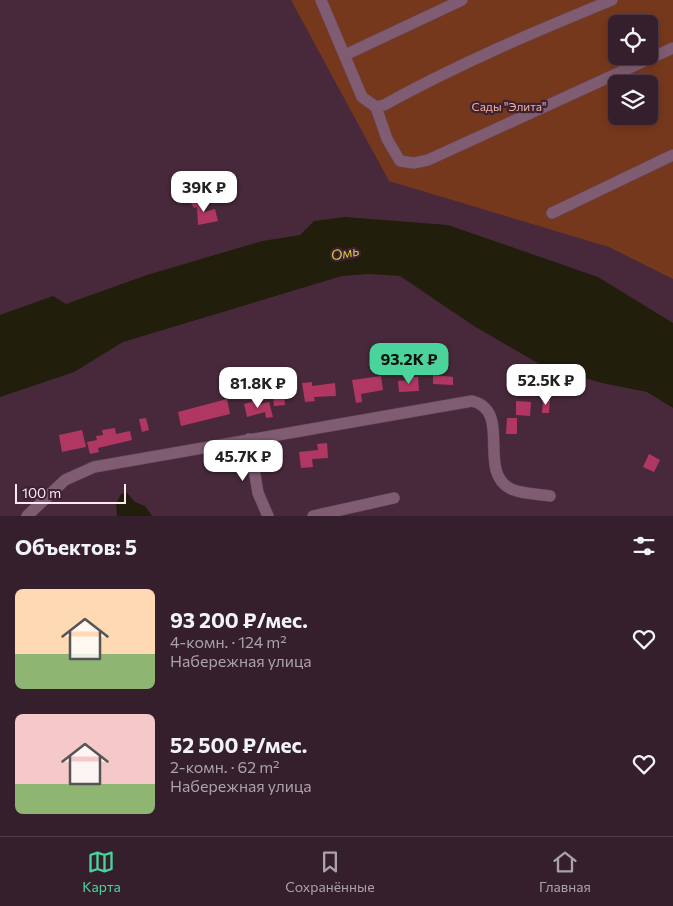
<!DOCTYPE html>
<html lang="ru">
<head>
<meta charset="utf-8">
<style>
	:root { --surface:#361f2d; --page:#3d2735; --text:#f1f3f6; --muted:#aaa2aa; --line:#503d49; --accent:#4ad49c }
	body { margin:0; font-family:Commissioner,sans-serif; background:var(--page); color:var(--text); height:100vh; display:flex; flex-direction:column; font-size:19px; white-space:nowrap }
	* { box-sizing:border-box; margin:0 }
	p { font-size:16px; color:var(--muted) }
	.icon { flex:none; width:28px; height:28px; fill:none; stroke:currentColor; stroke-width:2; stroke-linecap:round; stroke-linejoin:round }
	.map { position:relative; height:516px; overflow:hidden }
	.side { display:flex; flex-direction:column; background:var(--surface); flex:1 }
	.side>* { flex:none }
	.controls { position:absolute; left:608px; top:15px; display:grid; gap:10px }
	.controls a { display:grid; place-items:center; width:50px; height:50px; border-radius:8px; background:var(--surface); box-shadow:0 2px 8px #0003,0 0 0 1px var(--line); font-size:25px }
	.scale { position:absolute; left:15px; bottom:12px; width:111px; box-sizing:border-box; padding-left:5px; border:2px solid #fde8f4; border-top:0; font-size:14px; line-height:18px; white-space:nowrap; color:#fde8f4; -webkit-text-stroke:4px #3d2032; paint-order:stroke }
	.price { position:absolute; translate:-50% -42px; padding:0 11px; border-radius:10px; background:#fff; color:#222; font-size:16px; line-height:32px; filter:drop-shadow(0 1px 2px #0008) }
	.price::after { content:''; position:absolute; left:50%; top:30px; width:15px; height:11px; margin-left:-8px; background:inherit; clip-path:polygon(0 0,100% 0,50% 100%) }
	.price.on { background:var(--accent); color:#111 }
	ul { padding:0; list-style:none }
	li { display:flex; align-items:center; gap:15px; height:125px; padding:0 15px }
	li span { display:grid; place-items:center; flex:none; width:140px; height:100px; border-radius:8px; color:#555 }
	li>.icon { margin-inline-start:auto }
	span .icon { width:60px; height:60px; fill:#fffc; stroke-width:1 }
	li b { font-size:21px }
	h2 { display:flex; justify-content:space-between; align-items:center; height:60px; padding:0 15px; font-size:21px }
	.menu { display:flex; justify-content:space-around; align-items:center; height:70px; border-top:1px solid var(--line); background:var(--surface); font-size:14px; color:var(--muted) }
	.menu a { display:grid; justify-items:center; gap:2px }
	.menu .on { color:var(--accent) }
	.map>svg:first-child { display:block }
</style>
</head>
<body>
<div class="map">
<svg width="673" height="516" viewBox="0 0 673 516">
	<rect width="100%" height="100%" fill="#48293c"/>
	<path fill="#76381d" fill-rule="evenodd" d="M291,0H673V279L609,247L389,181ZM616,24H649V56H616ZM616,84H649V116H616Z"/>
	<path fill="#211f0c" d="M345,217L448,225L598,277L673,323V408L647,392L602,383L541,365L474,326L400,276L368,274L342,276L123,342L74,372L0,397V315L53,296L66,304L147,275L262,241L300,235L314,221Z
		M127,493L135,502L145,506L152,516H117L116,504L121,494Z"/>
	<path fill="#b13763" d="M196,197L205,212L215,209L218,221L198,225L197,207L194,208L189,200Z
		M433,375L453,377V385L433,384Z
		M381,376L383,390L361,394L362,402L356,403L352,380Z
		M411,377H418L419,391L399,392L398,381L411,380Z
		M312,382V386L335,383L336,396L314,397L315,401L305,402L302,383Z
		M283,385L285,405L274,406L272,387Z
		M227,399L230,414L181,426L178,412Z
		M543,400H550L549,413H542Z
		M255,401L256,405L269,402L273,417L266,418L265,412L247,417L244,404Z
		M516,401L531,402L530,416L516,415Z
		M146,418L149,430L142,432L139,419Z
		M507,418H517V434H506Z
		M115,428L116,434L130,431L132,440L98,448L99,452L90,454L87,442L97,440L96,436L103,435L102,430Z
		M82,430L86,447L62,452L59,435Z
		M327,443L328,458L312,459L313,467L301,468L299,452L318,450L317,444Z
		M649,454L660,460L654,472L643,467Z"/>
	<g fill="none" stroke-linecap="round" stroke-linejoin="round">
		<defs>
			<path id="minor" d="M321,0L362,97L376,107L384,105C458,64 534,32 612,0
				M345,55L462,0
				M376,107L387,139L400,161L414,163L428,160L673,48
				M552,213L673,155
				M249,439L258,493L268,516
				M27,516L65,480L94,467L472,401C513,411 476,472 511,489C522,494 538,494 550,496
				M313,516L394,498"/>
		</defs>
		<use href="#minor" stroke="#634959" stroke-width="12"/>
		<use href="#minor" stroke="#7f5c71" stroke-width="11"/>
	</g>
	<g text-anchor="middle" stroke-width="4.5" stroke-linejoin="round" paint-order="stroke">
		<g font-size="12" fill="#edb29b" stroke="#3d2032">
			<text x="509" y="111">Сады "Элита"</text>
		</g>
		<g font-size="14" font-style="italic" fill="#d9c940" stroke="#3d2032">
			<text transform="translate(345 253) rotate(-12)" y="5">Омь</text>
		</g>
	</g>
</svg>
<div class="controls">
<a><svg class="icon" aria-label="locate" viewBox="0 0 24 24"><circle cx="12" cy="12" r="6"/><path d="M12 2v4M12 18v4M2 12h4M18 12h4"/></svg></a>
<a><svg class="icon" aria-label="layers" viewBox="0 0 24 24"><path d="M12 4l9 5-9 5-9-5zM3 14l9 5 9-5"/></svg></a>
</div>
<div class="scale">100 m</div>
<b class="price" style="left:204px;top:213px">39K ₽</b>
<b class="price on" style="left:409px;top:385px">93.2K ₽</b>
<b class="price" style="left:546px;top:406px">52.5K ₽</b>
<b class="price" style="left:258px;top:409px">81.8K ₽</b>
<b class="price" style="left:243px;top:482px">45.7K ₽</b>
</div>
<section class="side">
<h2>Объектов: 5<svg class="icon" aria-label="filters" viewBox="0 0 24 24"><path d="M4 7h16M4 17h16"/><circle cx="9" cy="7" r="2"/><circle cx="15" cy="17" r="2"/></svg></h2>
<ul>
<li><span style="background:linear-gradient(#ffd9b3 65%,#8fb573 0)"><svg class="icon" aria-label="home" viewBox="0 0 24 24"><path d="M3 11l9-7 9 7M6 9v11h12V9"/></svg></span><div><b>93 200 ₽/мес.</b><p>4-комн. · 124 m²</p><p>Набережная улица</p></div><svg class="icon" aria-label="heart" viewBox="0 0 24 24"><path d="M12 20l-8-8c-3-5 5-10 8-4 3-6 11-1 8 4z"/></svg></li>
<li><span style="background:linear-gradient(#f6c9c9 70%,#8fb573 0)"><svg class="icon" aria-label="home" viewBox="0 0 24 24"><path d="M3 11l9-7 9 7M6 9v11h12V9"/></svg></span><div><b>52 500 ₽/мес.</b><p>2-комн. · 62 m²</p><p>Набережная улица</p></div><svg class="icon" aria-label="heart" viewBox="0 0 24 24"><path d="M12 20l-8-8c-3-5 5-10 8-4 3-6 11-1 8 4z"/></svg></li>
</ul>
</section>
<nav class="menu">
<a class="on"><svg class="icon" aria-label="map" viewBox="0 0 24 24"><path d="M3 6l6-2 6 2 6-2v14l-6 2-6-2-6 2zM9 4v14M15 6v14"/></svg>Карта</a>
<a><svg class="icon" aria-label="saved" viewBox="0 0 24 24"><path d="M7 4h10v16l-5-4-5 4z"/></svg>Сохранённые</a>
<a><svg class="icon" aria-label="home" viewBox="0 0 24 24"><path d="M3 11l9-7 9 7M6 9v11h12V9"/></svg>Главная</a>
</nav>
</body>
</html>
